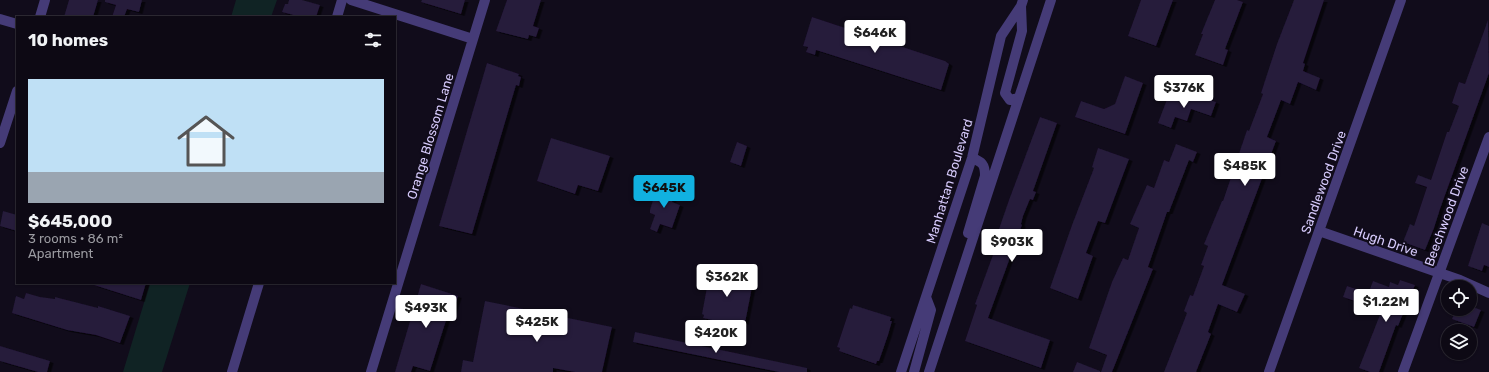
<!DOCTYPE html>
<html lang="en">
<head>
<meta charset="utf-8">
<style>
	:root { --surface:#0d0914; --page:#16121d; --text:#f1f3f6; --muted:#9a9aa0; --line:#2d2a34; --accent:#11b1e0 }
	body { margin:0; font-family:Rubik,sans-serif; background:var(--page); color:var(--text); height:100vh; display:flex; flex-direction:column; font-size:15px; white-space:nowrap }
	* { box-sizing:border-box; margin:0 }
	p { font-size:13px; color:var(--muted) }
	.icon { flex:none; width:22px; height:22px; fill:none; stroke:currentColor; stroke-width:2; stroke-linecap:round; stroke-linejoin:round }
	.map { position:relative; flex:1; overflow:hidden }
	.side { position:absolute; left:16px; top:16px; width:380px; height:268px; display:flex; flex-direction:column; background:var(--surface); border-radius:0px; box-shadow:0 1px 3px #0004,0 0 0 1px var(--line) }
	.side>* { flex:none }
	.fabs { position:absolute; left:1441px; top:280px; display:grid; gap:8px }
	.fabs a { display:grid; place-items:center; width:36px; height:36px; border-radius:50%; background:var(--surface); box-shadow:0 1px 3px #0004,0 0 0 1px var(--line); font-size:20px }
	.price { position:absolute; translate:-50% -34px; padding:0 9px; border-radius:4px; background:#fff; color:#222; font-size:13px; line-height:26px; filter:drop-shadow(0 1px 2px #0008) }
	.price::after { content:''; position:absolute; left:50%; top:24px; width:12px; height:9px; margin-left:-6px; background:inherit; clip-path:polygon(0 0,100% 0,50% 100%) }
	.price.current { background:var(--accent); color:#111 }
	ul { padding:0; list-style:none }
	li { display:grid; align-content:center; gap:8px; height:212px; padding:0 12px }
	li+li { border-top:1px solid var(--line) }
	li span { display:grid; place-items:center; height:124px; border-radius:0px; color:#555 }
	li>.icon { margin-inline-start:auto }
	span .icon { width:72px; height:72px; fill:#fffc; stroke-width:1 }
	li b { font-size:17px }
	h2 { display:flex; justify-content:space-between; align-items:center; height:48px; padding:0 12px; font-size:17px }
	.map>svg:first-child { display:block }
</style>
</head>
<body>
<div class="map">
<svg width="1489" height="372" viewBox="0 0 1489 372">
	<defs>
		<filter id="shadow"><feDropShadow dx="3.5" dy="2" stdDeviation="0" flood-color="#0009"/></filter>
	</defs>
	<rect width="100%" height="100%" fill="#110c1b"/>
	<path fill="#102324" d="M236,0H277L271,17H231Z
		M150,283H190L162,372H123Z"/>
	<path fill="#251a3a" filter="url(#shadow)" d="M69,0H98L93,17H64Z
		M105,0H142L139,12L127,9L124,17H112L116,5L105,2Z
		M289,0H302L320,5L316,17H301L282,12L285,4H288Z
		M422,0H465L461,14L421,2Z
		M507,0H541L533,26L539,28L536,37L529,35L528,39L496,31Z
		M1141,0H1173L1156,46L1128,36Z
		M1215,0H1237L1243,2L1225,49L1228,50L1223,65L1195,55L1203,34H1201Z
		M1294,0H1324L1303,63L1305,64L1303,71L1320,78L1316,90L1298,82L1290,104L1281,100L1267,137L1276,141L1222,285L1245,294L1237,312L1218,304L1208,332L1211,334L1196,372H1164L1187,313L1184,311L1190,295L1193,296L1204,266L1201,265L1208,246L1204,244L1222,201H1223L1247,130L1249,131L1263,94L1261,93L1277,44Z
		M812,17L945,61L949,64L941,90L816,50L815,55L806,52L808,47L803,46Z
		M1488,20L1489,73L1440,209L1434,228L1425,250L1403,242L1410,224L1414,226L1427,187L1415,183L1418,175L1431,180L1447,132H1449L1459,106L1452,103L1459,82L1465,84Z
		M487,63L519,74L518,76L521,77L519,86L516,85L472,234L439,226Z
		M1125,76L1143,83L1125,134L1075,117L1081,101L1104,109L1115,104Z
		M1169,94L1189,101L1192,94L1216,102L1211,116L1191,109L1187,121L1175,117L1171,128L1158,123Z
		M1040,117L1057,123L1033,191L1036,192L1033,200L1030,199L1023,216L1021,224L1022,225L988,318L1050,340L1041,368L965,341L977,305L975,304L1001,233L998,232L1009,200Z
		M551,138L610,156L598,191L578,185L575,194L537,181Z
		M737,142L747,146L741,166L730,162Z
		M1176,144L1197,152L1193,162L1189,160L1169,212H1167L1148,267L1153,269L1112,372H1101L1107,355L1089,348L1112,282L1123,258L1128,260L1139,228L1130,224L1147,185L1154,188L1164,160L1169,162Z
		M1098,148L1129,159L1105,223L1098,221L1086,253L1093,256L1078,299L1050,288L1072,225L1094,168L1092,167Z
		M664,185L677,190L672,202L680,205L672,228L660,224L657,232L650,229L655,215L650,213V210L653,200H655L656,197L659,198Z
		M3,211L17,215V231L0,226Z
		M1482,223L1489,226V267L1484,265L1482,271L1468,266Z
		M714,270L751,278L750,282H753L745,323L743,322L742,327L703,318L704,315L702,314L707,287L710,273L713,274Z
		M1400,280L1415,285L1398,326L1396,325L1379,372H1370L1359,368L1387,297L1370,289L1373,281L1389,287L1390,282L1398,285Z
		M94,283H146L141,300L94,285Z
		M421,284L458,296L453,312L449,311L430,371L413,366L411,372H395Z
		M1347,286L1362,291L1358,302L1343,297Z
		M26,293L40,297L55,299V297L98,308V306L130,316L120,343L96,335L67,330L12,313L16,296L24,299Z
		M485,301L612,327L602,372H575L553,368V372H461L463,360L473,362Z
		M853,305L891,317L890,321H892L888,335L879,361H877L876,364L839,351L840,348L837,347L850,308L852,309Z
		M1470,306L1481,310L1474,327L1452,319L1456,309H1470Z
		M635,332L807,368V372H779L633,342Z
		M0,346L50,361L47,372H38L0,361Z
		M1077,362L1100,371V372H1073Z"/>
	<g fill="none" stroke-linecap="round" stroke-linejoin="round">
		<path stroke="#453b77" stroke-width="10" d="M351,0L473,39
			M337,17L342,0
			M0,19L17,24
			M1319,231L1460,280L1489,293
			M232,372L259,283
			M371,372L485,0
			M1269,372L1401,0
			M1403,372L1489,137"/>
		<path stroke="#453b77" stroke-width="10" d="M40,17L45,0
			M1019,98L1010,100L1005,93L1022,31L1021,6
			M0,143L17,91
			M968,233L985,176C985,164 982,162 972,158
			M901,372L972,158L1001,36L1021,6L1023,0
			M914,372L931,310L926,297
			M929,372L1051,0"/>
	</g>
	<g text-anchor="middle" stroke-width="4" stroke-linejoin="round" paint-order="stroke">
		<g font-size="13" fill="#d6cafb" stroke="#110c1b">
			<text transform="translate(430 136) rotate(-73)" y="5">Orange Blossom Lane</text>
			<text transform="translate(949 181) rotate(-73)" y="5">Manhattan Boulevard</text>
			<text transform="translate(1323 182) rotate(-70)" y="5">Sandlewood Drive</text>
			<text transform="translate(1446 216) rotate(-70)" y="5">Beechwood Drive</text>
			<text transform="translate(1386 241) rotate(19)" y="5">Hugh Drive</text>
		</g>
	</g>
</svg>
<div class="fabs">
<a><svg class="icon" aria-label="locate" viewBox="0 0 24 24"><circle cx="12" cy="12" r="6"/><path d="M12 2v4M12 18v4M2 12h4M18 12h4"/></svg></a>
<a><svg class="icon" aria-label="layers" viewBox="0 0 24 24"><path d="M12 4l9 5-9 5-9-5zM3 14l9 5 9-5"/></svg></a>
</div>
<b class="price" style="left:875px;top:54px">$646K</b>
<b class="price" style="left:1184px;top:109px">$376K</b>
<b class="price" style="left:1245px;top:187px">$485K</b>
<b class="price current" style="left:664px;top:209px">$645K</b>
<b class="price" style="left:1012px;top:263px">$903K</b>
<b class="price" style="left:727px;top:298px">$362K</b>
<b class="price" style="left:1386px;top:323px">$1.22M</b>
<b class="price" style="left:426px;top:329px">$493K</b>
<b class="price" style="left:537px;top:343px">$425K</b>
<b class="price" style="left:716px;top:354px">$420K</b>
<section class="side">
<h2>10 homes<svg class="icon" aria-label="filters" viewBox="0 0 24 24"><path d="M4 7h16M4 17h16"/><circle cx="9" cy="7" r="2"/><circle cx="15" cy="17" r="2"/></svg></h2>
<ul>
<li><span style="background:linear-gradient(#bfe0f5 75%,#9aa5b1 0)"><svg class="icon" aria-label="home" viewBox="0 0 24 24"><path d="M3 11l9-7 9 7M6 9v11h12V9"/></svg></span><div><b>$645,000</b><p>3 rooms · 86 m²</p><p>Apartment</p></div></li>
</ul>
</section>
</div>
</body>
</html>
